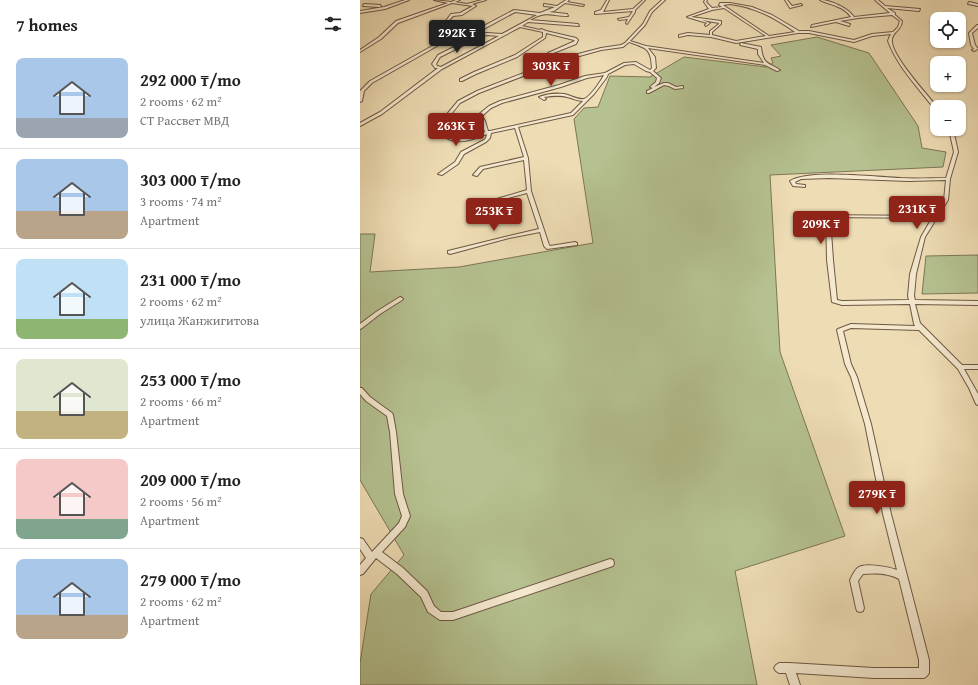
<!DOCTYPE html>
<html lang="en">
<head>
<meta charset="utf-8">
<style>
	:root { --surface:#fff; --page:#f2f2f2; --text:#222; --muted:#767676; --line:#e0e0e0; --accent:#8f2418 }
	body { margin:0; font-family:"Gentium Book Plus",serif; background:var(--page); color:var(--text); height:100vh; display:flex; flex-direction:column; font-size:15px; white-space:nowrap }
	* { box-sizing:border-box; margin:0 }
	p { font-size:13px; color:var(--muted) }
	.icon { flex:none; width:22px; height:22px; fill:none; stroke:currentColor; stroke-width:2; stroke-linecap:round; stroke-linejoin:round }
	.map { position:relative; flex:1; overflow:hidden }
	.details { display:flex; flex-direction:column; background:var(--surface); width:360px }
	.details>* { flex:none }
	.controls { position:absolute; left:570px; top:12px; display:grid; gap:8px }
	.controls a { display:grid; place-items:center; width:36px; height:36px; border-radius:8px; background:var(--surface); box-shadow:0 1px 3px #0004; font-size:20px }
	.price { position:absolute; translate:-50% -34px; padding:0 9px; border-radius:4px; background:var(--accent); color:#fff; font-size:13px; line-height:26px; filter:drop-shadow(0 1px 2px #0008) }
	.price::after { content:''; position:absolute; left:50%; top:24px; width:12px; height:9px; margin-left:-6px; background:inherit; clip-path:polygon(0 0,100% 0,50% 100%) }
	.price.selected { background:#222; color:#fff }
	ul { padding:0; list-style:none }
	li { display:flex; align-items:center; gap:12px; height:100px; padding:0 16px }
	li+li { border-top:1px solid var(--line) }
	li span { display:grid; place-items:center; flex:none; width:112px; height:80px; border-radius:8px; color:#555 }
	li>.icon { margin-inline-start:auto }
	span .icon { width:48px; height:48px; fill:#fffc; stroke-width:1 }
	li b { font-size:17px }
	h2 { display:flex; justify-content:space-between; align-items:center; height:48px; padding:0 16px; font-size:17px }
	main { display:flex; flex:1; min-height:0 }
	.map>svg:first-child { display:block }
</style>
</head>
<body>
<main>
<section class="details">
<h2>7 homes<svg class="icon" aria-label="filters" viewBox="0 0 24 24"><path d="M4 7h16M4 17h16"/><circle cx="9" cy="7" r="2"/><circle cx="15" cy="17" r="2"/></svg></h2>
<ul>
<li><span style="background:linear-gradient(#a9c7e8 75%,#9aa5b1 0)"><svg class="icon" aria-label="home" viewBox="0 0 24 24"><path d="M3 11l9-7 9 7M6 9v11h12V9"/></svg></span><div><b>292 000 ₸/mo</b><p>2 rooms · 62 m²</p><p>СТ Рассвет МВД</p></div></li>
<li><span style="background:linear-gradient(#a9c7e8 65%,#b9a48a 0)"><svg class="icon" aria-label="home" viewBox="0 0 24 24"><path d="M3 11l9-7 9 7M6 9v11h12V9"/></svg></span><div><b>303 000 ₸/mo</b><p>3 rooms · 74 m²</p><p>Apartment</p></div></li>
<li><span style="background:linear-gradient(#bfe0f5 75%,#8fb573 0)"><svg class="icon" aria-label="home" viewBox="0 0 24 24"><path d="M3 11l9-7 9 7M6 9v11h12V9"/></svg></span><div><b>231 000 ₸/mo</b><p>2 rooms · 62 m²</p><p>улица Жанжигитова</p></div></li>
<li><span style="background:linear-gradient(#dfe7d0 65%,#c2b280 0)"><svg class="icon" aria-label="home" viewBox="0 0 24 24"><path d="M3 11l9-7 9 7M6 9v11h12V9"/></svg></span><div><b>253 000 ₸/mo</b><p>2 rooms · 66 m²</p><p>Apartment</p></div></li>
<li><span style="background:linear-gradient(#f6c9c9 75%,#7fa58c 0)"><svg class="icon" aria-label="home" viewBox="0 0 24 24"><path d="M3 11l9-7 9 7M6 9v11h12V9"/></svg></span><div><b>209 000 ₸/mo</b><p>2 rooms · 56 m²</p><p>Apartment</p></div></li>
<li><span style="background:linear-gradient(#a9c7e8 70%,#b9a48a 0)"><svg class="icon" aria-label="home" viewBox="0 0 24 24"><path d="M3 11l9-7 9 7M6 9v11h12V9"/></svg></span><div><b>279 000 ₸/mo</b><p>2 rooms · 62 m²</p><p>Apartment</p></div></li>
</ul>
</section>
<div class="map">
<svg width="618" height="685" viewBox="0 0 618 685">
	<rect width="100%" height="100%" fill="#eedcb4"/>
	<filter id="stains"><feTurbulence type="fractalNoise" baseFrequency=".005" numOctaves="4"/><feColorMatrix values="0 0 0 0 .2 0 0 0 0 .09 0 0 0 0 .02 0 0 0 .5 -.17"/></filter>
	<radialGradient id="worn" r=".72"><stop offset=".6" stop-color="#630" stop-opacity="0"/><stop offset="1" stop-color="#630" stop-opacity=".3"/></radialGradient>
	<path fill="#b5c190" stroke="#7c7656" d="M457,37L509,53L558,126L562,148L586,152L583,167L410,175L420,352L485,536L375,571L397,685H0V663L11,594L44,555L0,480V234H15L10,272L99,267L233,243L214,119L224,108L238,107L250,76L290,77L324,57L406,67L413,63L411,58L421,56L411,45Z
		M618,255V293L562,294L566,256Z"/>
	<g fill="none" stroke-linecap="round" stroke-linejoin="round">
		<defs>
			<path id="street" d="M45,0H49L25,9L0,13V11L24,7Z
				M74,0L91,2L96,0H100L95,2L107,4L122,0H126L112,4L116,6L102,15L93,16L87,23L85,22L91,14L100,13L113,6L92,3L38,23L21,39L0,52V50L19,37L36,21L88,3Z
				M206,0H209L207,2L224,5L223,6L205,3L194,11L189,12L207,14L208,16C191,16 186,10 170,20L218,24L219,26L168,22L162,26L180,30L181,29L186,31L216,38L218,40L216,44L191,54V56L196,58V60H194L188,57V53L215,41L214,40L186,33L185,38L157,57L116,74L102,81H100V79L114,72L155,55L183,37V32L160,27L82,69L22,114L0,126V123L20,112L78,68H75L72,64L78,55L118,35L127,33L142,34L177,15L155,12L107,38H105V36L154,10L180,13L195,7L184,6V4L197,6ZM127,35L139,36L81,67L77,66L76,64L80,57L120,37Z
				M247,0H249L243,12L273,9L283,0H285L275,10V12L267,24L266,23L268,19L259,20L258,19L269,17L273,11L235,14V12L241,10Z
				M302,0H305L292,12L285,25L270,41L286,46L404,63L398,54V49L380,45L381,43L401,47C403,64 407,62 420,70L417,71L405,65L288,48L295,57L296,68L293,71L301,78L299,83L294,87L304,83H308L316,87L323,86V88L315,89L309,86L304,85L289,93H287V91L293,88L290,87L296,82L297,78L290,72L286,71L274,64L265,65L248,74L247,77L234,94L213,115L158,127L168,158L171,191L189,245L190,246L215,242L217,243V245L187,249L184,246L180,232L149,238L90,254L88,253V251L149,236L179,229L167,193L129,203L127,202L167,190L164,160L123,169L117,176L113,175L120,167L164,157L155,128L131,133L130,138L126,142L104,154L98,164L82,175L78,174L95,162L101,152L124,140L126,138L127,134C114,139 97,146 85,137L87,136C102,142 111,138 125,132L119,117C107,119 98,127 88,118V113L98,101L117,91L203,58L241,48L261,45L265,43L283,24L290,11ZM269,42C286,48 291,48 292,68L290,70L276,62L264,63L245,73L225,76L199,85L140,101L129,106L118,115L100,120L94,119L91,117L92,113L100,103L119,93L205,60L241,50L263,47ZM244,75C241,81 232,94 226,98C220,102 211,95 204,94C196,93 186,94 179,97L184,100L186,99L184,97C192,96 200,95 207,97C213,98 217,101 223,101L211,113L130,131H128L125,121L122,116L131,108L142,103L201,87L227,78Z
				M345,0H347L346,2L352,8L362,7L359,5L360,3H370L392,7L412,15L439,31H449L494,40L512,34L533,32L538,27L540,21L532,15L498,18L480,21L490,24L489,26L476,22L451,27L452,25L491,17C484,6 470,5 460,0C471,0 488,8 494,17L530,13L515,0H518L525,6L560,9L559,11L527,8L535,13V15L542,21C542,30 532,32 532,40C530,54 567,94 577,107V111H576C559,88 538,68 528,41L529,38L531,34L512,36L494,42L449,33H438L376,43L351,37L328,35L319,37V35L328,33L350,35V31L359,24V23L342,20L350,23L346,26L345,25L347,23L327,17L349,9L344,2ZM370,4C395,7 415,18 435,32L409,36L363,5ZM364,8L406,36L376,41L352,35V32L361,24V21L331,17L352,10Z
				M425,0H427L432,6L441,4L442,5L430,8Z
				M609,2L618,4V6L608,4Z
				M4,4L20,5L21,6L20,7L3,6Z
				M617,25H618V28L612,33L615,45L618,49L614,51L612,50L614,49L611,45L609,33Z
				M74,45L77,46L12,83L4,91L2,101L0,102V91L10,81Z
				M589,129H593L598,152L590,179L588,200L565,237L556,274L554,296L555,300L618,301V305L555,304L560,323L602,365H618V369H604L618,394V405L616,404L609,388L598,369L559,330L491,328L483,331L491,364L497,377L511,424L531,514L569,660V673L567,676L564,678H514L436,673L440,685H430L426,673H419L416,671L414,668L416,665L419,663H429L514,668H559V660L539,579C528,573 516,573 503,574L498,581L504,608L503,611L500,612L497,611L496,608L490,580C492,576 495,569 499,567C506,563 529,567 537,570L523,514L505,424L491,377L485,364L477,330L478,329L491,324L555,326L554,324L550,304L482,305L472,302L467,260L466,217H452L450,216L452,215L574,216L584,200L586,180L548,181L469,178L441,179L435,182L436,184L445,185V187L433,186L430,181C448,169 516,177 540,178C555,179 571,178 586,178L594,152ZM470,217L572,218L561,237L550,274L548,296L549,300L482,301L477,300L473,260Z
				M40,297L42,298L43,299L42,300L20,314L2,328L0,329V324L16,312Z
				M0,388H2L10,397L32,413L33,415L36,432L43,494L50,516L45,527L22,552L43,568L67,591L74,606L81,612H93L250,559L253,560L254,563L253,566L93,620H80L68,612L61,597L37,574L16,558L3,574L0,575V565L6,558L0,549V538L3,539L12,552L39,523L42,516L35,494L30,432L27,416L6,401L0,394Z"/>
		</defs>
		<use href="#street" stroke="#6e5843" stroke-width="2"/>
		<use href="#street" fill="#f4e8ce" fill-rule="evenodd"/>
	</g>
	<rect width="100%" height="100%" filter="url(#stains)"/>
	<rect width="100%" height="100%" fill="url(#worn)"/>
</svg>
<div class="controls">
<a><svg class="icon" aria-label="locate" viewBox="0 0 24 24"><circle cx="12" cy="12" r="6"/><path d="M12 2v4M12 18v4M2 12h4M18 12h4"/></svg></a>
<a>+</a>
<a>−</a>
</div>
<b class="price selected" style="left:97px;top:54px">292K ₸</b>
<b class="price" style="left:191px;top:87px">303K ₸</b>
<b class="price" style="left:96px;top:147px">263K ₸</b>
<b class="price" style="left:557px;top:230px">231K ₸</b>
<b class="price" style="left:134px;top:232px">253K ₸</b>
<b class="price" style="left:461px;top:245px">209K ₸</b>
<b class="price" style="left:517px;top:515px">279K ₸</b>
</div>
</main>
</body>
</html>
